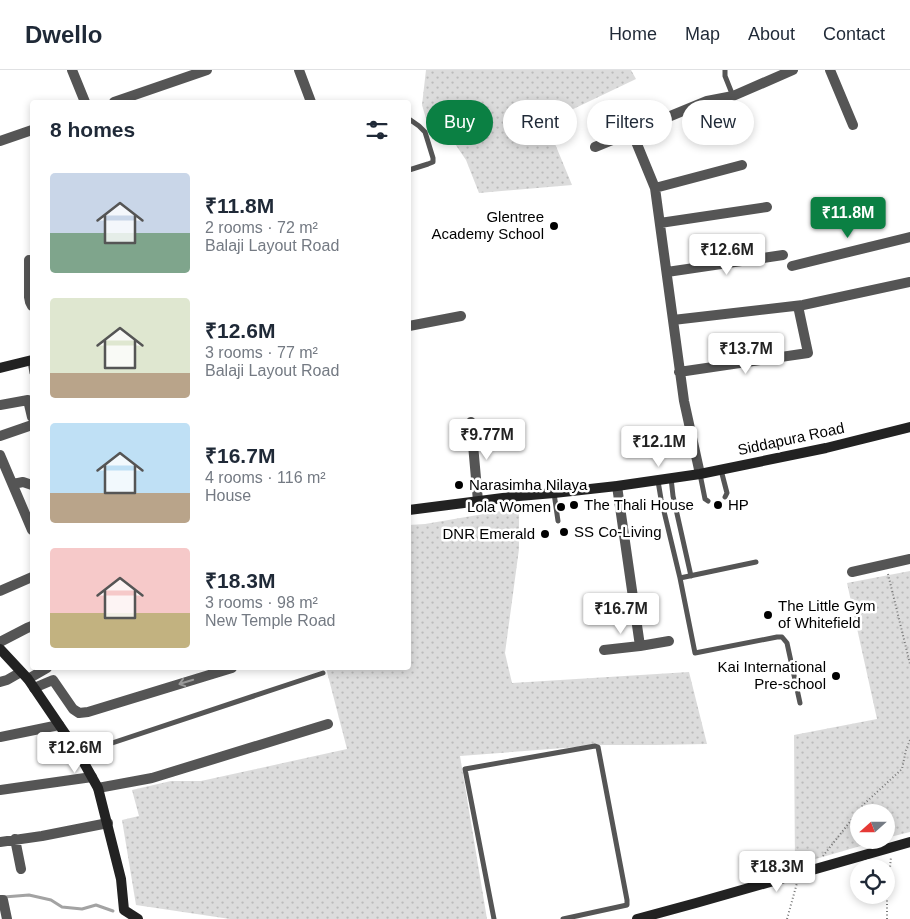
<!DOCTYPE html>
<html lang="en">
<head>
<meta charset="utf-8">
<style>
	:root { --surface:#fff; --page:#f6f6f7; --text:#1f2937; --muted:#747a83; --line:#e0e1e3; --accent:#0b8043 }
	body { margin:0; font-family:Helvetica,sans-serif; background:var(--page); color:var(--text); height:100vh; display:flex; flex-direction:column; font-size:19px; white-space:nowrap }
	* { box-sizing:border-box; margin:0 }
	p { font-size:16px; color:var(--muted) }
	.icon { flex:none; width:28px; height:28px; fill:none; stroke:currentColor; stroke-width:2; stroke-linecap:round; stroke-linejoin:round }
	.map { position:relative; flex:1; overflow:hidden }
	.panel { position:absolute; left:30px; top:30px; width:381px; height:570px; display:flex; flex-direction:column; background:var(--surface); border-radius:5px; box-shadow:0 2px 8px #0003 }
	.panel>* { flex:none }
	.hud { position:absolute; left:426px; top:30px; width:409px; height:45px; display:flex; gap:10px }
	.needle { width:32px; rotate:249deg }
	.buttons { position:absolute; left:850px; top:734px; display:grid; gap:10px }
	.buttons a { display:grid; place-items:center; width:45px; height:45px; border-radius:50%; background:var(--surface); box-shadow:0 2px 8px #0003; font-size:25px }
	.price { position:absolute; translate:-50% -42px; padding:0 11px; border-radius:5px; background:#fff; color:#222; font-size:16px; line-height:32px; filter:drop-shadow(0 1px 2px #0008) }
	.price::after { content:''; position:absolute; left:50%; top:30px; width:15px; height:11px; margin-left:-8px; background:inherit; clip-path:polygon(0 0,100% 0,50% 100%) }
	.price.on { background:var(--accent); color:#fff }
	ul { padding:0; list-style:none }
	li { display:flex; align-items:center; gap:15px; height:125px; padding:0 20px }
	li span { display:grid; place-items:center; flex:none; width:140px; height:100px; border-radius:5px; color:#555 }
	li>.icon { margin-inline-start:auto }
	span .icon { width:60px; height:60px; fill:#fffc; stroke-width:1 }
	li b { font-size:21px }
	h2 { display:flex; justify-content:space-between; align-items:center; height:60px; padding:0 20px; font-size:21px }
	.tag { padding:0 18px; border-radius:22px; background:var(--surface); box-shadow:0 2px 8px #0003; font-size:18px; line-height:45px }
	.tag.on { background:var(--accent); color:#fff }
	header { display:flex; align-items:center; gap:30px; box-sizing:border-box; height:70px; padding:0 25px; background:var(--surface); border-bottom:1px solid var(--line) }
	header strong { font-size:24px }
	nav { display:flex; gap:28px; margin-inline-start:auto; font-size:18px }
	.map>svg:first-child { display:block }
</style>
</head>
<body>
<header>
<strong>Dwello</strong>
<nav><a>Home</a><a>Map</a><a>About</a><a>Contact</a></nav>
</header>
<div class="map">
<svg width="910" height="849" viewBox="0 0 910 849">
	<defs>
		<pattern id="grass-dots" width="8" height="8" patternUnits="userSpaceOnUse" patternTransform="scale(1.25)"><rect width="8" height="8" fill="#dcdcdc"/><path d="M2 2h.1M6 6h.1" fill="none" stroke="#bbb" stroke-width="1.8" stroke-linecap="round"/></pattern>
	</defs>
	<rect width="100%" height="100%" fill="#fff"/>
	<path fill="url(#grass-dots)" d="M426,0H631L636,9L546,52L572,115L479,123L466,90L449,65L429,59L422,35Z
		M519,438V479L505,583L512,613L689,602L707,674L656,675H603L460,686L487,849H230L136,835L122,750L139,746L132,720L171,711H201L347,679L326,598H409V455L425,454Z
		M910,501V762L886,768V742H859V770H881L795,795L794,665L877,649L847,513Z"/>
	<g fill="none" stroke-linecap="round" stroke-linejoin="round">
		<path stroke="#a3a3a3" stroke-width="3" d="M4,827L29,825L51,830L62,837L82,839L96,835L113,841"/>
		<path stroke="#777" stroke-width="2" stroke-dasharray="1 2.5" stroke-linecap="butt" d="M888,504L910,594
			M823,786L864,734L902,699L906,680L910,670
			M787,849L797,813
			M887,849V829L891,787"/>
		<path stroke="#555" stroke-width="5" d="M725,0V6L733,26
			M409,49L419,56L425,62L433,88V92L428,94L409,100
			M30,291L32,303
			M721,400L727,423L725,427
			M700,404L705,429L708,431
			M671,408L673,426L691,506
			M658,411L661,429L680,508L756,492
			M554,423L558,451
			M680,508L695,583L777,567H782L787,573L800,633
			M79,684L323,603
			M494,849L465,699L595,676L598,677L627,830V835L563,849"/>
		<path stroke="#555" stroke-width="10" d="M72,0L85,32
			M299,0L311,32
			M830,0L853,55
			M114,32L207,0
			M632,62L655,118L684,331L700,404
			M0,71L32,60
			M595,77L707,31L733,26L793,0
			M655,118L742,95
			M660,153L767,137
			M29,190V227L30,232L32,236
			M792,196L910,167
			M667,202L783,185
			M673,250L803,235L910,212
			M409,256L461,246
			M679,302L808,283L798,236
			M0,335L28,330L32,347
			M471,352L478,431
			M0,366L32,355
			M0,385L32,460
			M13,414L23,412L32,415
			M617,416L640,576L669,571
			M852,502L910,489
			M0,521L32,507
			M0,572L27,558L32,556
			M604,580L640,576
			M28,609L47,598
			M0,612L7,610L21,602
			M34,618L53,610L73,639L79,643L88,642L232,598
			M0,667L59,655
			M98,718L152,708L328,654
			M0,720L92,707
			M15,769L21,799
			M0,772L42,766L108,753
			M0,830H3L7,849"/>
		<path stroke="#222" stroke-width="10" d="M0,298L32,290
			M409,440L519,426L554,423L617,416L700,404L826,378L910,357
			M0,579L28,609L79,684L98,718L121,809L124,840
			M124,840L138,849
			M637,849L696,833L910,772"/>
	</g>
	<defs><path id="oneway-shaft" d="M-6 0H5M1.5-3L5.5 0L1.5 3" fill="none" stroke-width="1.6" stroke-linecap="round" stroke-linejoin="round" transform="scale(1.25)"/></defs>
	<use stroke="#999" href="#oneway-shaft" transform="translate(186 612) rotate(163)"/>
	<g fill="#000" stroke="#fff" stroke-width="2">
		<circle cx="554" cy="156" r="5"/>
		<circle cx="459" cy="415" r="5"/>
		<circle cx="574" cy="435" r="5"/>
		<circle cx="718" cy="435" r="5"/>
		<circle cx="561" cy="437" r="5"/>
		<circle cx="564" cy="462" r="5"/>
		<circle cx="545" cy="464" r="5"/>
		<circle cx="768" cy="545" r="5"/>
		<circle cx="836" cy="606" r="5"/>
	</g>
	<g text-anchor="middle" stroke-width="5" stroke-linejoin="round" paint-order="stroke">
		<g font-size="15" fill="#000" stroke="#fff" text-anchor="start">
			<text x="544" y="152" text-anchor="end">Glentree<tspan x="544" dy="17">Academy School</tspan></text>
			<text x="469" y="420">Narasimha Nilaya</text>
			<text x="584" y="440">The Thali House</text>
			<text x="728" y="440">HP</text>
			<text x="551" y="442" text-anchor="end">Lola Women</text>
			<text x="574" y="467">SS Co-Living</text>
			<text x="535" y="469" text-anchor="end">DNR Emerald</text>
			<text x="778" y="541">The Little Gym<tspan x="778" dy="17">of Whitefield</tspan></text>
			<text x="826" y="602" text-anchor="end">Kai International<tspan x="826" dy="17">Pre-school</tspan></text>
		</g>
		<g font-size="15" fill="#000" stroke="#fff">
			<text transform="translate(791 369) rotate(-12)" y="5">Siddapura Road</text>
		</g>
	</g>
</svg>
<div class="buttons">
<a><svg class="needle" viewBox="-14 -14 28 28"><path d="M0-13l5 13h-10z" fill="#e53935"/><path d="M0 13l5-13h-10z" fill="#747a83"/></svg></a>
<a><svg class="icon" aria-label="locate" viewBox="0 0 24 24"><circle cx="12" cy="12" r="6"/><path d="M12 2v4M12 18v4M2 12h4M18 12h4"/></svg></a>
</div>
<b class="price on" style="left:848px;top:169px">₹11.8M</b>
<b class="price" style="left:727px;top:206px">₹12.6M</b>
<b class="price" style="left:746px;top:305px">₹13.7M</b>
<b class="price" style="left:487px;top:391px">₹9.77M</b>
<b class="price" style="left:659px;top:398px">₹12.1M</b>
<b class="price" style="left:621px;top:565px">₹16.7M</b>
<b class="price" style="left:75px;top:704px">₹12.6M</b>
<b class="price" style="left:777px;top:823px">₹18.3M</b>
<div class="hud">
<a class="tag on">Buy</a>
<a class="tag">Rent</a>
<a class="tag">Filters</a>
<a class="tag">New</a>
</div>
<section class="panel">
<h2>8 homes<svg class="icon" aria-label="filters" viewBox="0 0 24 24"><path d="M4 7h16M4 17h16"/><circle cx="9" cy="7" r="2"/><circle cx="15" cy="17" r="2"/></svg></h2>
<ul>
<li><span style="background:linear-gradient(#c9d6e8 60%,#7fa58c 0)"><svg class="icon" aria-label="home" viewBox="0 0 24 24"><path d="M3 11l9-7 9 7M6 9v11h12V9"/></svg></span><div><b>₹11.8M</b><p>2 rooms · 72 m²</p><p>Balaji Layout Road</p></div></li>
<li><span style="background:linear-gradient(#dfe7d0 75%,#b9a48a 0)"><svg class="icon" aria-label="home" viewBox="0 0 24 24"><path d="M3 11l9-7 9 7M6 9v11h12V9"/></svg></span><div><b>₹12.6M</b><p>3 rooms · 77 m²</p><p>Balaji Layout Road</p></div></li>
<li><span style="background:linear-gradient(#bfe0f5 70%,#b9a48a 0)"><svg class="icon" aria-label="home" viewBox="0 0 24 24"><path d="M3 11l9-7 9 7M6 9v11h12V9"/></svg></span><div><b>₹16.7M</b><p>4 rooms · 116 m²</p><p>House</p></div></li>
<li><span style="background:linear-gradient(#f6c9c9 65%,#c2b280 0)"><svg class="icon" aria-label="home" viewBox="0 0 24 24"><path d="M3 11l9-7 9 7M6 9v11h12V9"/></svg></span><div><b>₹18.3M</b><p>3 rooms · 98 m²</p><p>New Temple Road</p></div></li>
</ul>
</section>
</div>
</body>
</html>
